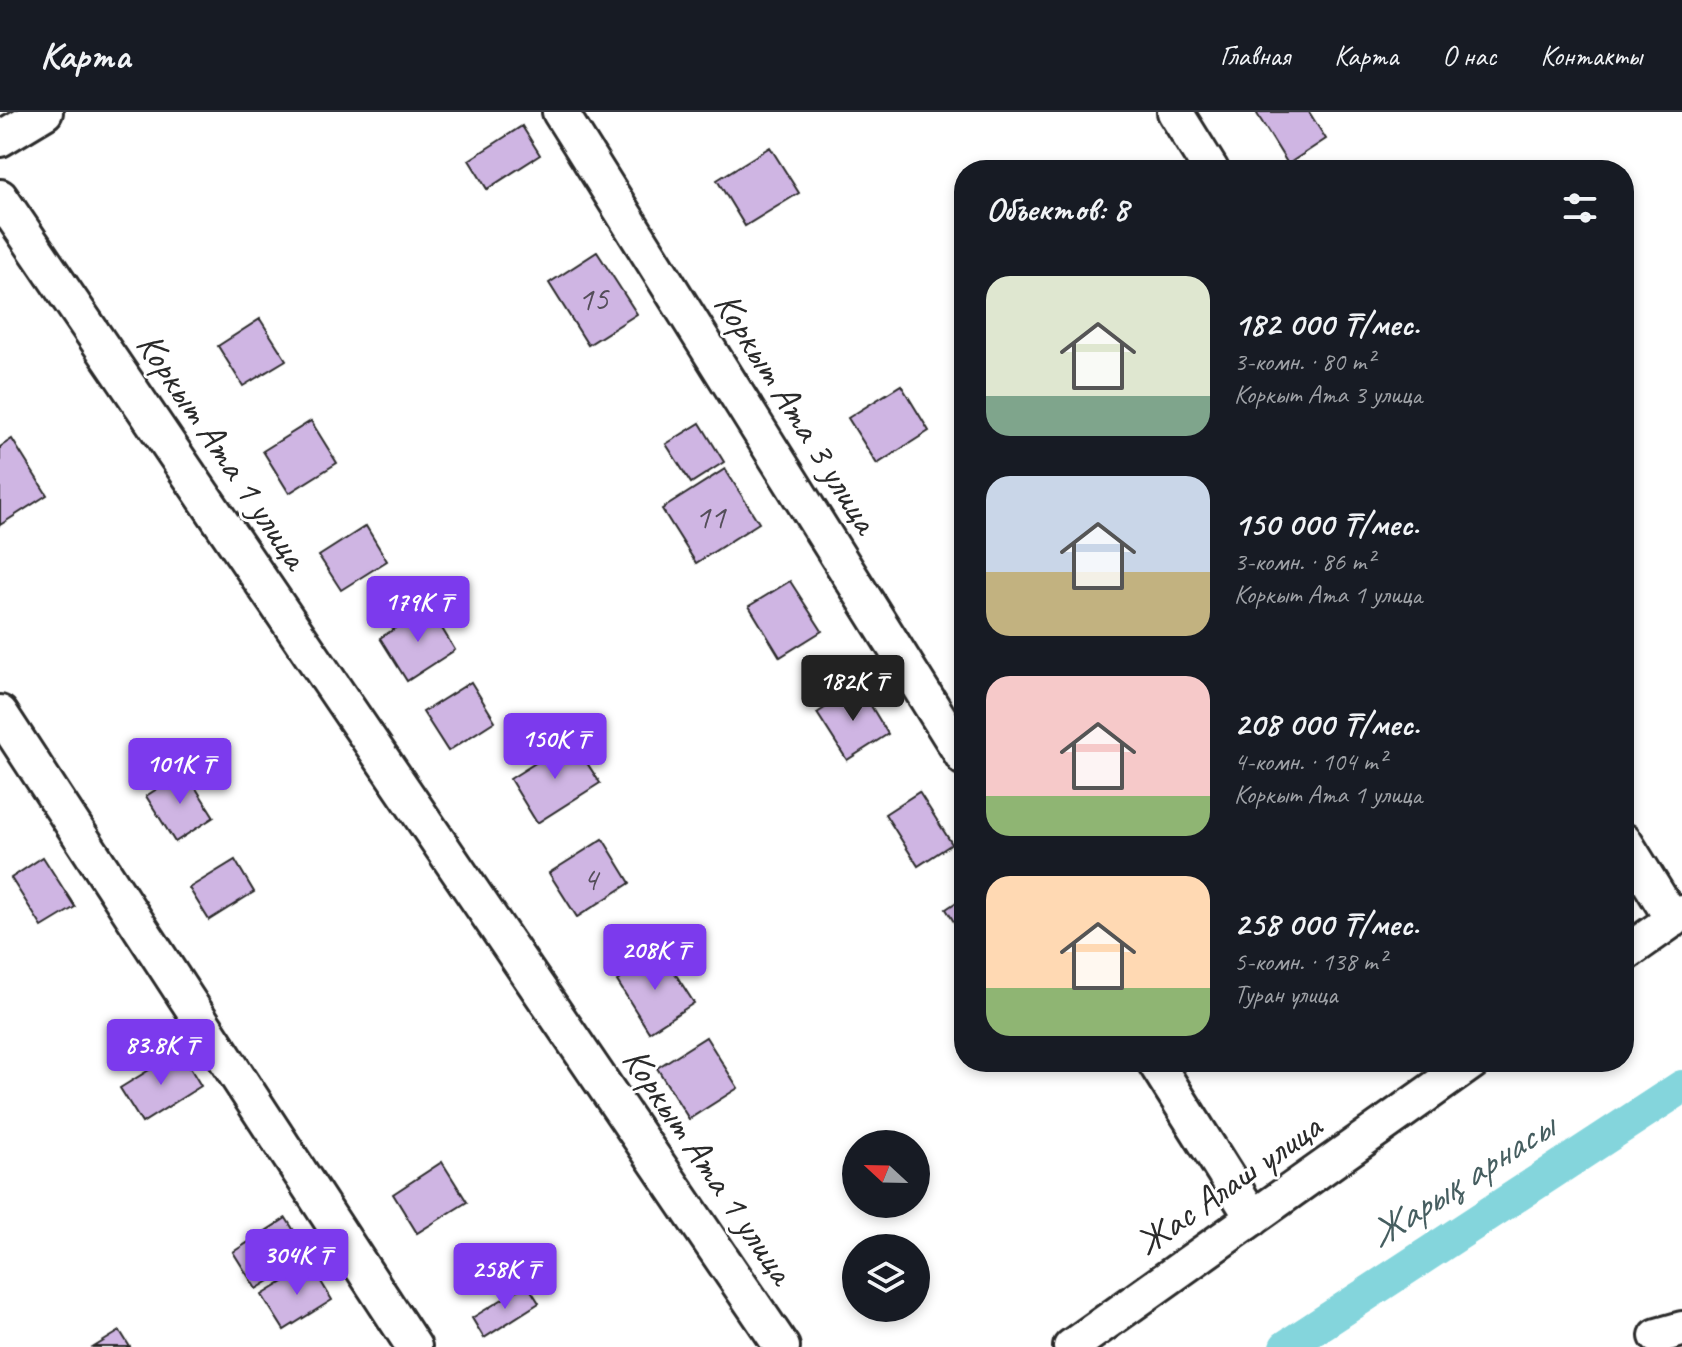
<!DOCTYPE html>
<html lang="ru">
<head>
<meta charset="utf-8">
<style>
	:root { --surface:#171b24; --page:#242831; --text:#f1f3f6; --muted:#9ea1a6; --line:#363941; --accent:#7c3aed }
	body { margin:0; font-family:Caveat,sans-serif; background:var(--page); color:var(--text); height:100vh; display:flex; flex-direction:column; font-size:30px; white-space:nowrap }
	* { box-sizing:border-box; margin:0 }
	p { font-size:26px; color:var(--muted) }
	.icon { flex:none; width:44px; height:44px; fill:none; stroke:currentColor; stroke-width:2; stroke-linecap:round; stroke-linejoin:round }
	.map { position:relative; flex:1; overflow:hidden }
	.sheet { position:absolute; left:954px; top:48px; width:680px; height:912px; display:flex; flex-direction:column; background:var(--surface); border-radius:32px; box-shadow:0 4px 12px #0003 }
	.sheet>* { flex:none }
	.needle { width:52px; rotate:292deg }
	.tools { position:absolute; left:842px; top:1018px; display:grid; gap:16px }
	.tools a { display:grid; place-items:center; width:88px; height:88px; border-radius:50%; background:var(--surface); box-shadow:0 4px 12px #0003; font-size:40px }
	.price { position:absolute; translate:-50% -68px; padding:0 18px; border-radius:8px; background:var(--accent); color:#fff; font-size:26px; line-height:52px; filter:drop-shadow(0 2px 4px #0008) }
	.price::after { content:''; position:absolute; left:50%; top:48px; width:24px; height:18px; margin-left:-12px; background:inherit; clip-path:polygon(0 0,100% 0,50% 100%) }
	.price.active { background:#222; color:#fff }
	ul { padding:0; list-style:none }
	li { display:flex; align-items:center; gap:24px; height:200px; padding:0 32px }
	li span { display:grid; place-items:center; flex:none; width:224px; height:160px; border-radius:24px; color:#555 }
	li>.icon { margin-inline-start:auto }
	span .icon { width:96px; height:96px; fill:#fffc; stroke-width:1 }
	li b { font-size:34px }
	h2 { display:flex; justify-content:space-between; align-items:center; height:96px; padding:0 32px; font-size:34px }
	header { display:flex; align-items:center; gap:48px; box-sizing:border-box; height:112px; padding:0 40px; background:var(--surface); border-bottom:2px solid var(--line) }
	header strong { font-size:38px }
	nav { display:flex; gap:44px; margin-inline-start:auto; font-size:28px }
	.map>svg:first-child { display:block }
</style>
</head>
<body>
<header>
<strong>Карта</strong>
<nav><a>Главная</a><a>Карта</a><a>О нас</a><a>Контакты</a></nav>
</header>
<div class="map">
<svg width="1682" height="1235" viewBox="0 0 1682 1235">
	<rect width="100%" height="100%" fill="#fff"/>
	<filter id="ink" filterUnits="userSpaceOnUse"><feTurbulence type="fractalNoise" baseFrequency=".0125" numOctaves="2"/><feDisplacementMap in="SourceGraphic" scale="16" xChannelSelector="R" yChannelSelector="G"/><feConvolveMatrix kernelMatrix="1 2 1 2 8 2 1 2 1" color-interpolation-filters="sRGB"/></filter>
	<g filter="url(#ink)">
		<g fill="none" stroke-linecap="round" stroke-linejoin="round">
			<path stroke="#84d5dc" stroke-width="34" d="M1286,1235L1682,975"/>
		</g>
		<path fill="#cfb5e3" stroke="#2b2b2b" stroke-width="2" d="M1259,0H1309L1326,27L1288,52L1257,2Z
			M522,14L540,43L487,77L469,48Z
			M770,35L799,81L745,114L717,68Z
			M597,140L637,202L588,233L549,171Z
			M260,207L286,248L243,274L218,234Z
			M901,273L929,319L877,352L848,306Z
			M311,309L337,351L289,381L263,339Z
			M700,311L724,350L691,371L666,332Z
			M12,327L47,383L0,413V335Z
			M725,357L759,411L696,451L662,397Z
			M366,414L387,449L341,478L319,444Z
			M790,469L822,519L780,545L749,494Z
			M429,495L455,538L407,569L380,526Z
			M471,570L495,609L448,639L423,600Z
			M859,574L888,622L847,648L817,601Z
			M572,628L600,671L537,711L510,667Z
			M185,659L214,705L175,730L146,684Z
			M919,680L952,732L918,754L885,702Z
			M603,727L630,771L577,805L549,761Z
			M43,745L75,795L42,815L11,766Z
			M235,748L254,780L209,808L189,776Z
			M964,785V826L946,797Z
			M662,841L694,891L649,920L617,869Z
			M706,925L738,976L689,1007L657,956Z
			M180,939L201,974L142,1011L120,976Z
			M442,1050L467,1090L417,1121L393,1082Z
			M286,1106L310,1144L256,1177L233,1140Z
			M311,1153L332,1188L284,1218L262,1183Z
			M527,1172L539,1191L484,1226L472,1206Z
			M120,1219L130,1235H94Z"/>
		<g fill="none" stroke-linecap="round" stroke-linejoin="round">
			<defs>
				<path id="minor" d="M560,0L964,646
					M1175,0L1211,58
					M0,27L45,0
					M0,85L782,1235
					M0,601L414,1235
					M1624,729L1673,808
					M1624,842L1682,801
					M1155,950L1253,1106
					M1657,1224L1682,1217
					M1071,1235L1472,950"/>
			</defs>
			<use href="#minor" stroke="#2b2b2b" stroke-width="40"/>
			<use href="#minor" stroke="#fff" stroke-width="34"/>
		</g>
	</g>
	<g text-anchor="middle" stroke-width="6" stroke-linejoin="round" paint-order="stroke">
		<g font-size="34" fill="#544e59">
			<text x="593" y="198">15</text>
			<text x="710" y="416">11</text>
			<text x="590" y="778">4</text>
		</g>
		<g font-size="38" fill="#2b2b2b" stroke="#fff">
			<text transform="translate(797 300) rotate(58)" y="13">Коркыт Ата 3 улица</text>
			<text transform="translate(223 338) rotate(56)" y="13">Коркыт Ата 1 улица</text>
			<text transform="translate(709 1053) rotate(56)" y="13">Коркыт Ата 1 улица</text>
			<text transform="translate(1228 1072) rotate(-35)" y="13">Жас Алаш улица</text>
		</g>
		<g font-size="40" font-style="italic" fill="#465e60" stroke="#fff">
			<text transform="translate(1460 1068) rotate(-33)" y="14">Жарық арнасы</text>
		</g>
	</g>
</svg>
<div class="tools">
<a><svg class="needle" viewBox="-14 -14 28 28"><path d="M0-13l5 13h-10z" fill="#e53935"/><path d="M0 13l5-13h-10z" fill="#9ea1a6"/></svg></a>
<a><svg class="icon" aria-label="layers" viewBox="0 0 24 24"><path d="M12 4l9 5-9 5-9-5zM3 14l9 5 9-5"/></svg></a>
</div>
<b class="price" style="left:418px;top:532px">179K ₸</b>
<b class="price active" style="left:853px;top:611px">182K ₸</b>
<b class="price" style="left:555px;top:669px">150K ₸</b>
<b class="price" style="left:180px;top:694px">101K ₸</b>
<b class="price" style="left:655px;top:880px">208K ₸</b>
<b class="price" style="left:161px;top:975px">83.8K ₸</b>
<b class="price" style="left:297px;top:1185px">304K ₸</b>
<b class="price" style="left:505px;top:1199px">258K ₸</b>
<section class="sheet">
<h2>Объектов: 8<svg class="icon" aria-label="filters" viewBox="0 0 24 24"><path d="M4 7h16M4 17h16"/><circle cx="9" cy="7" r="2"/><circle cx="15" cy="17" r="2"/></svg></h2>
<ul>
<li><span style="background:linear-gradient(#dfe7d0 75%,#7fa58c 0)"><svg class="icon" aria-label="home" viewBox="0 0 24 24"><path d="M3 11l9-7 9 7M6 9v11h12V9"/></svg></span><div><b>182 000 ₸/мес.</b><p>3-комн. · 80 m²</p><p>Коркыт Ата 3 улица</p></div></li>
<li><span style="background:linear-gradient(#c9d6e8 60%,#c2b280 0)"><svg class="icon" aria-label="home" viewBox="0 0 24 24"><path d="M3 11l9-7 9 7M6 9v11h12V9"/></svg></span><div><b>150 000 ₸/мес.</b><p>3-комн. · 86 m²</p><p>Коркыт Ата 1 улица</p></div></li>
<li><span style="background:linear-gradient(#f6c9c9 75%,#8fb573 0)"><svg class="icon" aria-label="home" viewBox="0 0 24 24"><path d="M3 11l9-7 9 7M6 9v11h12V9"/></svg></span><div><b>208 000 ₸/мес.</b><p>4-комн. · 104 m²</p><p>Коркыт Ата 1 улица</p></div></li>
<li><span style="background:linear-gradient(#ffd9b3 70%,#8fb573 0)"><svg class="icon" aria-label="home" viewBox="0 0 24 24"><path d="M3 11l9-7 9 7M6 9v11h12V9"/></svg></span><div><b>258 000 ₸/мес.</b><p>5-комн. · 138 m²</p><p>Туран улица</p></div></li>
</ul>
</section>
</div>
</body>
</html>
